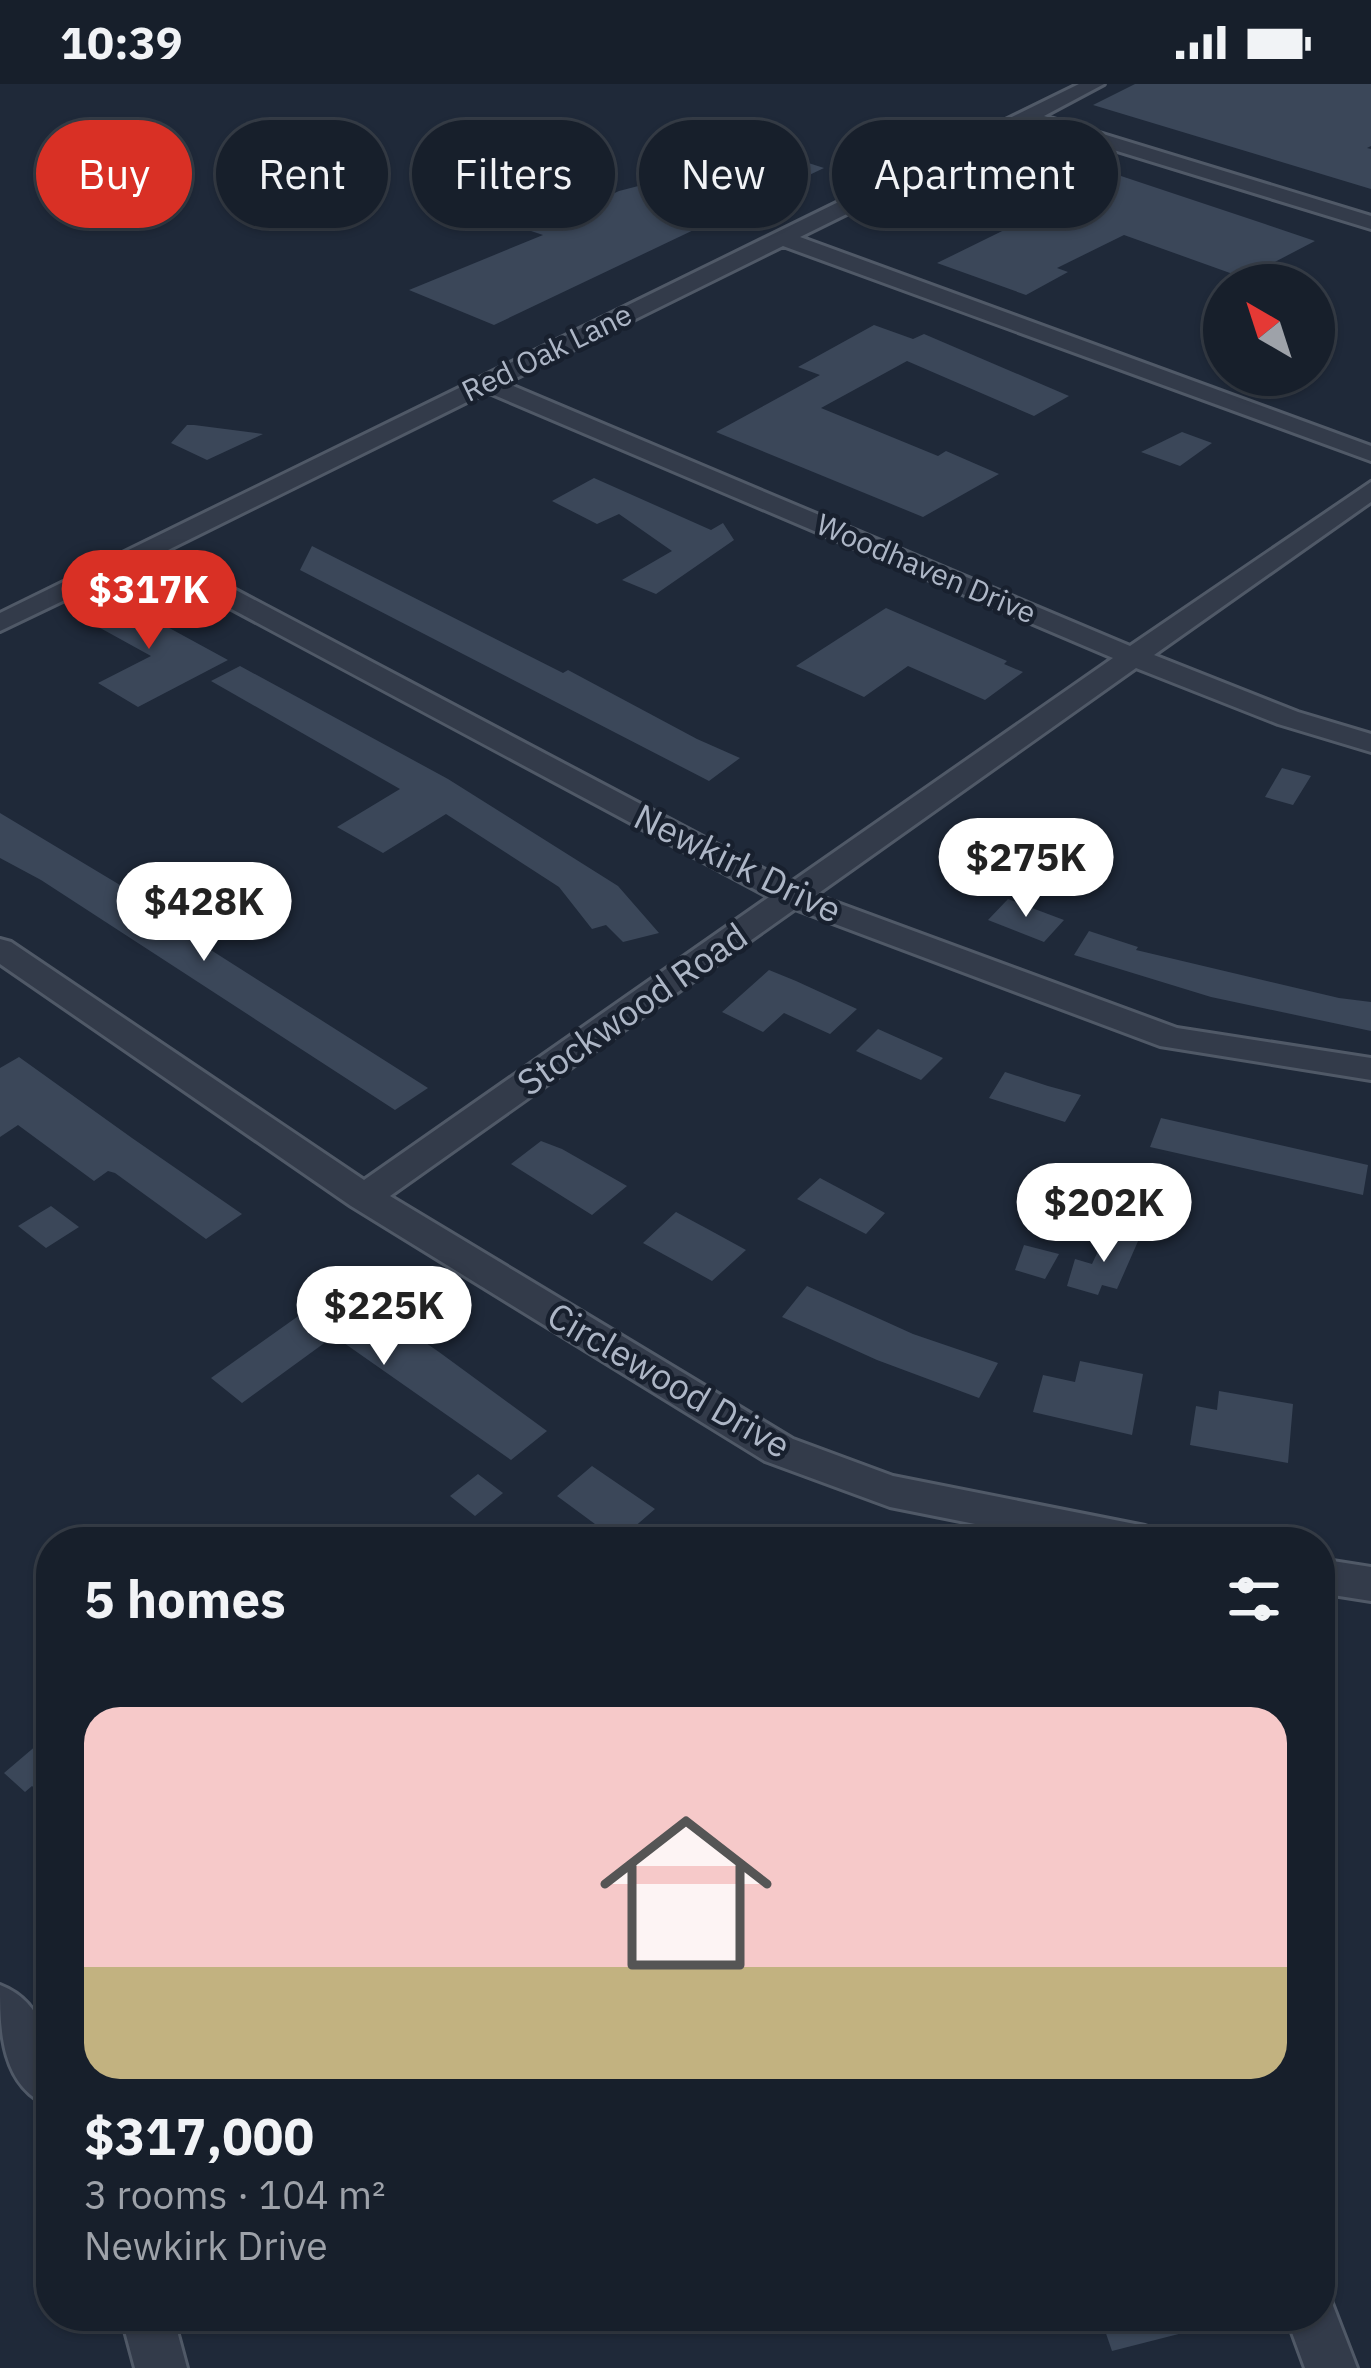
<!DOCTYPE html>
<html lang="en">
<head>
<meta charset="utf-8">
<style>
	:root { --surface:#171f2b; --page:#242c37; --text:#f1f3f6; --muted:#9ea2a9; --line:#363d47; --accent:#d93025 }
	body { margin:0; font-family:"IBM Plex Sans",sans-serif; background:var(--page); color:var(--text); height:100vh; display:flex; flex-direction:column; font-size:45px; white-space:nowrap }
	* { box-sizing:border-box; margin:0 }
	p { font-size:39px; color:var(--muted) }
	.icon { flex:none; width:66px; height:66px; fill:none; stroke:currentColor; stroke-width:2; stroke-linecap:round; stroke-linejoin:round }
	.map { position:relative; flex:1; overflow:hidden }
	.details { position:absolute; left:36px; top:1443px; width:1299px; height:804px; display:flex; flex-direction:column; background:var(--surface); border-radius:48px; box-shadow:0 3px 9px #0004,0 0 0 3px var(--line) }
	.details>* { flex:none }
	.banner { position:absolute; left:36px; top:36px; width:1299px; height:108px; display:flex; gap:24px }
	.needle { width:78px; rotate:321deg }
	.controls { position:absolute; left:1203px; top:180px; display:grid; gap:24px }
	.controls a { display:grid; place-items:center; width:132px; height:132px; border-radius:50%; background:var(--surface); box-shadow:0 3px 9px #0004,0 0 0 3px var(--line); font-size:60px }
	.price { position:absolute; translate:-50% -102px; padding:0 27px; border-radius:42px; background:#fff; color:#222; font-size:39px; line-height:78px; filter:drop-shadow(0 3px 6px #0008) }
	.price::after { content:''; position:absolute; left:50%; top:72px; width:36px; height:27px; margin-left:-18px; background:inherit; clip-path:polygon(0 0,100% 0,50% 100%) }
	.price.current { background:var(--accent); color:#fff }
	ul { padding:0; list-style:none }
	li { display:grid; align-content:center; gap:24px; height:636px; padding:0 48px }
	li span { display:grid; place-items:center; height:372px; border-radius:36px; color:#555 }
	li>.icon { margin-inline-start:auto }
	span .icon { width:216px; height:216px; fill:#fffc; stroke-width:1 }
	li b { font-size:51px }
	h2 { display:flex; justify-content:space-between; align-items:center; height:144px; padding:0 48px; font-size:51px }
	.tag { padding:0 42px; border-radius:54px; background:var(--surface); box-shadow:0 3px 9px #0004,0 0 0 3px var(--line); font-size:42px; line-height:108px }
	.tag.current { background:var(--accent); color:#fff }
	.status { display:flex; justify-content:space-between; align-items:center; height:84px; padding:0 60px; background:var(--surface); direction:ltr }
	.status svg { height:33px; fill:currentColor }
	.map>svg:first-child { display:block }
</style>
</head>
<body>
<div class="status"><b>10:39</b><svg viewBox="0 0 49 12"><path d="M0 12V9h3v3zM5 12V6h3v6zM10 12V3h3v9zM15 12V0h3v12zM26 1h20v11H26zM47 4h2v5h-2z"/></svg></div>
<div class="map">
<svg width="1371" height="2284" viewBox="0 0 1371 2284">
	<rect width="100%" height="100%" fill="#1f2939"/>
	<path fill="#3b4759" d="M1135,0H1371V62L1367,64L1371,65V105L1093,21Z
		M740,57L824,84L494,241L409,206L543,151L531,147L619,107L646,100Z
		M1022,59L1265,140L1315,157L1244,194L1124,151L1057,184L1068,188L1026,211L937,179L1033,132L970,108L980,78Z
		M874,241L913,255L924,250L1069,312L1034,332L907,277L821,324L938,372L946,367L999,390L923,433L716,348L820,291L798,283Z
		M187,341H194L263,350L207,376L171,359Z
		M1182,348L1212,359L1180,382L1141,368Z
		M594,394L711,446L723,439L734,456L656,510L622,496L672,467L619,430L597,440L552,417Z
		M312,462L563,589L568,586L697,655L740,674L709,697L300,486Z
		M109,511L173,546L228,576L138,623L98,599L151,572L73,529Z
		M886,524L1007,577L1004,580L1023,588L985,616L908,582L864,613L796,582Z
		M240,582L448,695L618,802L659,849L623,858L606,841L592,845L559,803L446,730L383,769L337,743L400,705L211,597Z
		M1282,684L1311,692L1293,721L1265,713Z
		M0,729L155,822L148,826L428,1004L395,1026L41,796L0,774Z
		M1008,815L1064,836L1044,858L988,836Z
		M1089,847L1138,863L1136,866L1339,914L1371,918V947L1211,913L1074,871Z
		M769,886L796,897L857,925L830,950L784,929L763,948L722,928Z
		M878,945L943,974L921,996L856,967Z
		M19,973L132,1054L242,1130L206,1155L115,1089L108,1087L94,1097L18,1041L0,1053V984Z
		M1005,988L1048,1002L1081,1011L1065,1038L989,1014Z
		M1161,1034L1368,1081L1363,1111L1150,1063Z
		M541,1057L562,1065L627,1102L592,1131L511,1080Z
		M820,1094L867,1119L885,1129L866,1150L797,1115Z
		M51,1122L79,1143L46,1164L18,1142Z
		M676,1128L715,1149L746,1166L712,1197L643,1159Z
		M1108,1146L1139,1155L1117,1205L1102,1201L1098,1211L1067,1202L1075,1175L1092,1180Z
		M1024,1161L1059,1170L1045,1195L1015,1186Z
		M342,1201L439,1268L547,1347L511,1376L334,1252L242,1319L211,1294Z
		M807,1202L913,1250L998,1279L979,1314L877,1276L782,1233Z
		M1080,1277L1143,1290L1132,1351L1033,1328L1043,1291L1075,1298Z
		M1219,1307L1293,1320L1288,1379L1190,1361L1196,1322L1217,1326Z
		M592,1382L655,1425L617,1458H575L595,1440L557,1412Z
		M478,1390L503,1409L475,1432L450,1412Z
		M51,1649V1718L32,1702L25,1708L4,1689Z
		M1100,2232H1209L1210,2242L1112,2267Z"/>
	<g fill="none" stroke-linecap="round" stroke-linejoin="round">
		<defs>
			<path id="minor" d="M1079,0H1104L1044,32L1371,132V145L1029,40L800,153L1371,362V377L783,162L506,299L1130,562L1371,398V418L1154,571L1298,628L1371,650V668L1278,640L1136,584L816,811L1177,944L1371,974V996L1160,962L795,825L390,1112L793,1355L893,1392L1145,1442L1159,1447L1165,1458H1065L890,1423L765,1377L351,1122L0,880V855L11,858L364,1096L769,813L144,478L0,547V529ZM487,308L1113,574L790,799L164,468Z
				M1320,1475L1371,1483V1517L1320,1509Z
				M0,1901C52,1921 51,1977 51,2023C1,2003 0,1947 0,1901Z
				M1320,2209L1330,2214L1357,2284H1305L1286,2232H1320Z
				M121,2232H173L187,2284H135Z"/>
		</defs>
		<use href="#minor" stroke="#505967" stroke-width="6"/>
		<use href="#minor" fill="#333b4a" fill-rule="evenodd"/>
	</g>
	<g text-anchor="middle" stroke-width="9" stroke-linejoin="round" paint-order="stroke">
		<g font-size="30" fill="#adb6c6" stroke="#18202e">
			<text transform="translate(547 269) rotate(-26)" y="10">Red Oak Lane</text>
			<text transform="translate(926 485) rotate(23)" y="10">Woodhaven Drive</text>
		</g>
		<g font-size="36" fill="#adb6c6" stroke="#18202e">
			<text transform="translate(738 779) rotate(26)" y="13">Newkirk Drive</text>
			<text transform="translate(632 925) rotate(-35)" y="13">Stockwood Road</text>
			<text transform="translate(669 1296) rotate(30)" y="13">Circlewood Drive</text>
		</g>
	</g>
</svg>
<div class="controls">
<a><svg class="needle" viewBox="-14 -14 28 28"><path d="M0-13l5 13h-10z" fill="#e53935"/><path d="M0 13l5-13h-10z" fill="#9ea2a9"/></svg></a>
</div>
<b class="price current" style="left:149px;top:568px">$317K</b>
<b class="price" style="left:1026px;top:836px">$275K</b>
<b class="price" style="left:204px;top:880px">$428K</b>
<b class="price" style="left:1104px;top:1181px">$202K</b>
<b class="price" style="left:384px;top:1284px">$225K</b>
<div class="banner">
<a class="tag current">Buy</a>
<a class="tag">Rent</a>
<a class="tag">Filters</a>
<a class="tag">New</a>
<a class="tag">Apartment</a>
</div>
<section class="details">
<h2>5 homes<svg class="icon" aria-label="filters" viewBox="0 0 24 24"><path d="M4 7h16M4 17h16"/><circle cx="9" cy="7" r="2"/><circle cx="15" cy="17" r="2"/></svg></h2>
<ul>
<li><span style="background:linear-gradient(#f6c9c9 70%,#c2b280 0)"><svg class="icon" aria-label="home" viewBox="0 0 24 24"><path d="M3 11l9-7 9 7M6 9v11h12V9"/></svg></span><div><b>$317,000</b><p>3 rooms · 104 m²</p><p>Newkirk Drive</p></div></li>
</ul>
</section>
</div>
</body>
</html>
